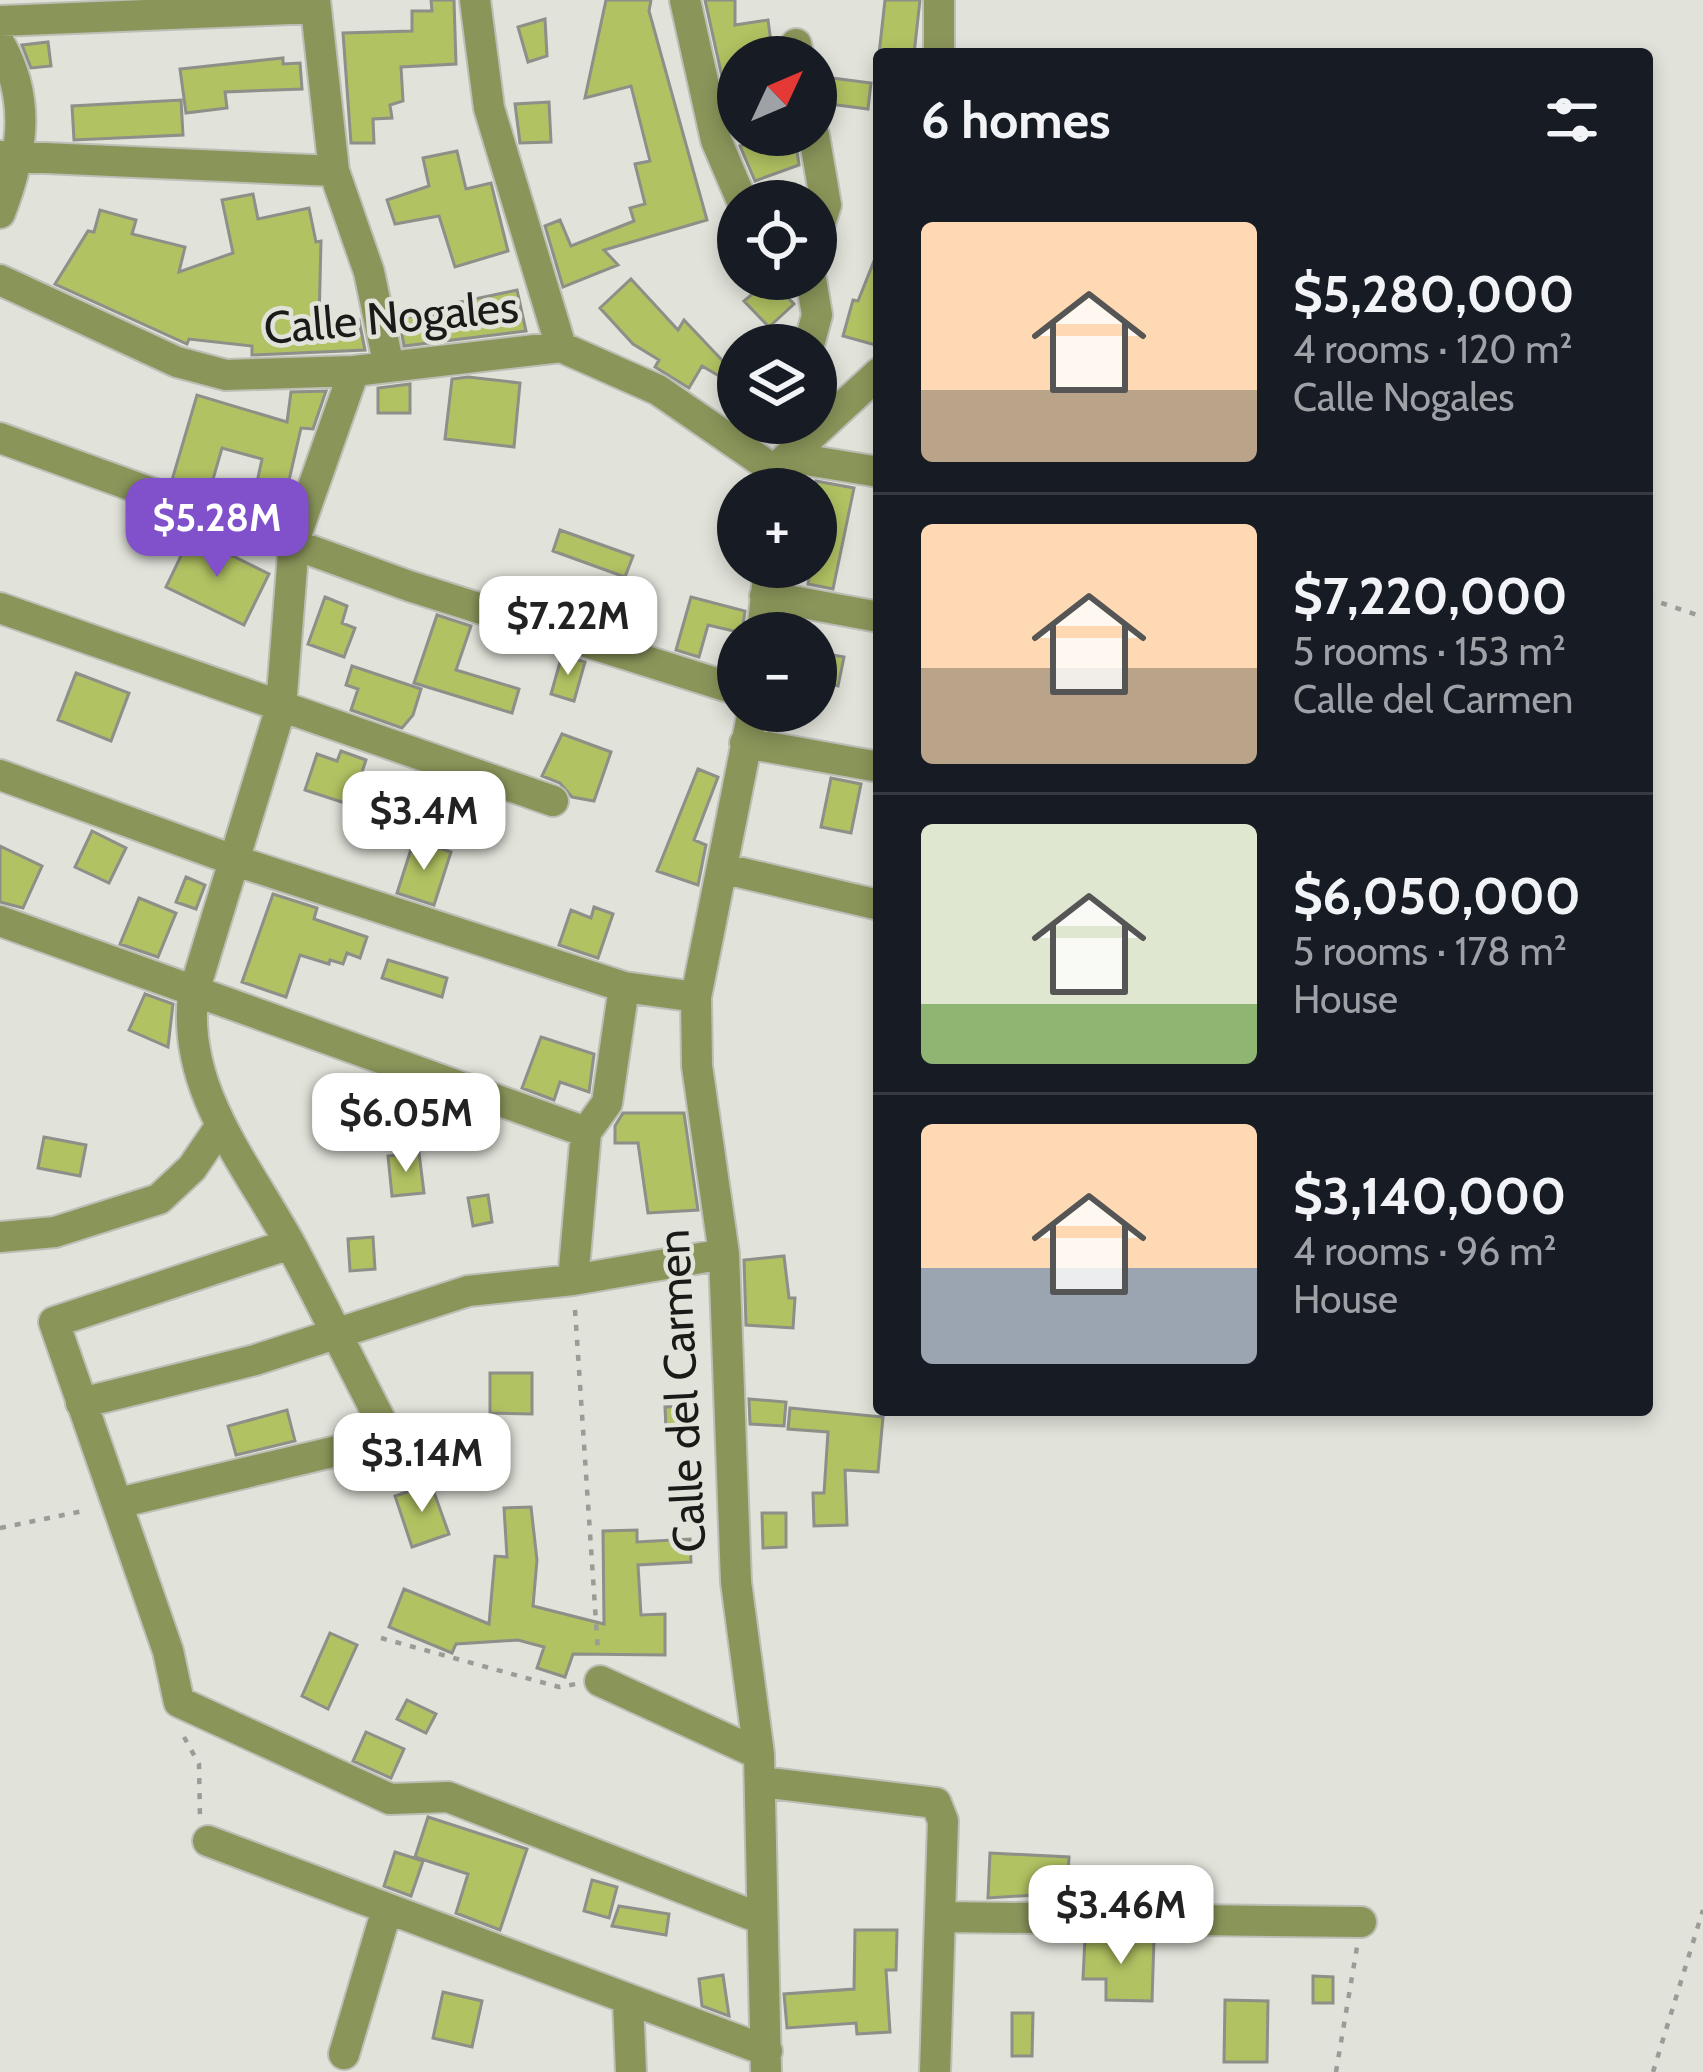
<!DOCTYPE html>
<html lang="en">
<head>
<meta charset="utf-8">
<style>
	:root { --surface:#171b24; --page:#242831; --text:#f1f3f6; --muted:#9ea1a6; --line:#363941; --accent:#8051ca }
	body { margin:0; font-family:Cabin,sans-serif; background:var(--page); color:var(--text); height:100vh; display:flex; flex-direction:column; font-size:45px; white-space:nowrap }
	* { box-sizing:border-box; margin:0 }
	p { font-size:39px; color:var(--muted) }
	.icon { flex:none; width:66px; height:66px; fill:none; stroke:currentColor; stroke-width:2; stroke-linecap:round; stroke-linejoin:round }
	.map { position:relative; flex:1; overflow:hidden }
	.details { position:absolute; left:873px; top:48px; width:780px; height:1368px; display:flex; flex-direction:column; background:var(--surface); border-radius:12px; box-shadow:0 6px 18px #0003 }
	.details>* { flex:none }
	.needle { width:78px; rotate:46deg }
	.fabs { position:absolute; left:717px; top:36px; display:grid; gap:24px }
	.fabs a { display:grid; place-items:center; width:120px; height:120px; border-radius:50%; background:var(--surface); box-shadow:0 6px 18px #0003; font-size:60px }
	.price { position:absolute; translate:-50% -102px; padding:0 27px; border-radius:24px; background:#fff; color:#222; font-size:39px; line-height:78px; filter:drop-shadow(0 3px 6px #0008) }
	.price::after { content:''; position:absolute; left:50%; top:72px; width:36px; height:27px; margin-left:-18px; background:inherit; clip-path:polygon(0 0,100% 0,50% 100%) }
	.price.on { background:var(--accent); color:#fff }
	ul { padding:0; list-style:none }
	li { display:flex; align-items:center; gap:36px; height:300px; padding:0 48px }
	li+li { border-top:3px solid var(--line) }
	li span { display:grid; place-items:center; flex:none; width:336px; height:240px; border-radius:12px; color:#555 }
	li>.icon { margin-inline-start:auto }
	span .icon { width:144px; height:144px; fill:#fffc; stroke-width:1 }
	li b { font-size:51px }
	h2 { display:flex; justify-content:space-between; align-items:center; height:144px; padding:0 48px; font-size:51px }
	.map>svg:first-child { display:block }
</style>
</head>
<body>
<div class="map">
<svg width="1703" height="2072" viewBox="0 0 1703 2072">
	<rect width="100%" height="100%" fill="#e1e3da"/>
	<path fill="#b1c262" stroke="#8d8f88" stroke-width="3" d="M431,0H454L456,64L401,67L403,101L390,105L392,118L373,119L374,143H351L343,33L412,31V11H432Z
		M606,0H651L649,11L707,220L604,250L618,265L563,287L545,226L560,220L571,246L634,221L630,208L645,204L635,164L650,161L631,86L585,98Z
		M705,0H735V25L768,20L773,57H738V79L723,81Z
		M885,0H920L914,54H879Z
		M545,19L547,56L528,62L518,27Z
		M48,42L51,66L31,68L22,45Z
		M283,58V64L300,63L302,89L225,92L227,108L186,113L180,69Z
		M832,78L871,83L868,109L829,104Z
		M181,100L183,135L74,140L72,106Z
		M549,102L551,142L520,143L515,104Z
		M772,135H795L799,165L755,181L740,146Z
		M457,151L466,189L491,183L508,251L455,267L439,216L395,224L387,200L429,186L423,158Z
		M253,194L258,219L309,208L316,242L321,241L319,323L359,320L365,350L252,355V346L189,339L187,344L55,284L88,231L94,232L100,210L136,220L132,234L185,247L179,272L233,253L222,200Z
		M878,251H879V346L843,336L853,300L858,301Z
		M631,279L678,330L684,320L738,377V387L702,366L689,388L655,367L659,360L633,344L600,308Z
		M770,279L794,304L769,327L744,301Z
		M517,290L526,331L404,346L399,318L458,311L456,303Z
		M468,377L520,383L514,447L445,439L452,379Z
		M410,384V413H378V388Z
		M326,391L313,429L301,428L287,489L257,482L262,459L222,448L209,493L172,480L197,395L287,422L291,392Z
		M816,481L854,488L833,589L808,584L811,567H816Z
		M560,530L633,556L625,577L553,551Z
		M191,535L269,574L244,625L166,587Z
		M325,597L347,606L342,623L355,628L344,657L308,644Z
		M691,597L745,611L742,633L708,625L699,657L676,650Z
		M437,615L471,626L456,670L519,689L512,713L414,683Z
		M816,652L844,657L838,686L816,681Z
		M562,655L585,662L574,701L551,694Z
		M352,666L421,689L413,715L402,728L351,710L358,689L346,685Z
		M76,673L129,693L111,741L58,720Z
		M562,734L611,752L594,801L572,797L560,783L542,776Z
		M341,751L366,760L351,805L305,790L317,754L337,761Z
		M698,769L718,777L694,840L706,845L698,885L657,871Z
		M831,778L861,784L851,833L821,827Z
		M92,831L126,848L109,883L75,867Z
		M414,840L451,852L434,905L397,893Z
		M0,846L42,866L23,908L0,902Z
		M186,877L205,885L196,909L176,902Z
		M273,894L317,908L314,919L367,937L360,958L347,953L343,964L330,960L329,964L300,955L286,997L242,982Z
		M139,898L176,913L158,957L120,944Z
		M594,907L613,914L598,958L559,945L571,910L591,918Z
		M388,960L447,978L442,997L382,978Z
		M145,994L173,1004L168,1047L129,1030Z
		M541,1037L594,1054L589,1092L560,1082L554,1100L522,1088Z
		M623,1113H684L698,1210L648,1213L638,1143H615V1126Z
		M44,1137L86,1145L80,1176L38,1168Z
		M419,1153L424,1193L392,1196L388,1156Z
		M488,1195L492,1222L473,1226L468,1198Z
		M373,1237L375,1269L350,1271L348,1239Z
		M784,1256L789,1298H795L793,1328L746,1325L744,1260Z
		M490,1373H532V1414L490,1413Z
		M749,1399L786,1402L784,1426L750,1424Z
		M690,1406L691,1429L666,1430L665,1407Z
		M790,1408L883,1417L878,1472L845,1470L847,1525L814,1526L813,1493H824L828,1432L788,1429Z
		M287,1410L295,1441L236,1455L228,1426Z
		M431,1484L449,1534L412,1547L395,1496Z
		M531,1507L537,1560L533,1606L604,1624L603,1531L637,1530V1542L690,1539L691,1562L638,1565L641,1615L665,1614V1655L573,1654L565,1677L537,1668L544,1647L518,1640L456,1644L452,1653L389,1627L404,1589L489,1624L495,1556L507,1557L504,1508Z
		M762,1513H786V1547L763,1548Z
		M330,1633L357,1645L328,1709L302,1696Z
		M407,1700L436,1714L426,1733L397,1719Z
		M366,1732L404,1749L391,1778L353,1761Z
		M428,1817L527,1849L500,1930L456,1913L468,1874L415,1857Z
		M395,1852L423,1861L411,1896L384,1886Z
		M990,1853L1069,1857L1067,1893L988,1898Z
		M592,1880L617,1887L609,1918L584,1911Z
		M619,1906L669,1914L666,1935L612,1926Z
		M855,1930H897L896,1970H886L890,2032L857,2034L856,2023L787,2028L784,1994L854,1989Z
		M1085,1938L1154,1939L1152,2001L1106,2000V1979H1083Z
		M723,1975L729,2016L702,2006L699,1979Z
		M1313,1976L1333,1977V2003H1313Z
		M443,1992L482,2001L472,2047L433,2038Z
		M1225,2000L1268,2001L1267,2062H1224Z
		M1012,2013H1033L1032,2056H1012Z"/>
	<g fill="none" stroke-linecap="round" stroke-linejoin="round">
		<defs>
			<path id="minor" d="M315,0L334,171L369,272L389,367
				M475,0L489,108L561,347
				M685,0L716,140L742,201
				M0,21L315,8
				M0,44C32,101 22,155 0,213
				M796,44L799,57
				M939,54V0
				M814,135L826,205L816,236
				M0,156L334,171
				M0,280L177,362L226,375L354,371L561,347L658,390L774,470
				M809,345L817,315L811,279
				M0,438L409,586L738,690
				M794,458L879,472
				M774,470L879,373
				M765,596L879,617
				M0,608L553,801
				M762,633L769,567
				M753,711L696,997L697,1066L724,1254L736,1582L759,1754L766,2072
				M745,743L879,767
				M0,775L236,861L624,987L696,997
				M725,869L879,905
				M0,921L586,1132
				M0,1237L55,1232L159,1199L192,1168L220,1127
				M290,1244L54,1322L168,1651L179,1702L390,1799L448,1797L762,1919
				M573,1280L586,1132L607,1103L624,987
				M81,1403L255,1360L468,1291L573,1280L724,1254
				M118,1503L358,1446L378,1438L382,1423C352,1365 323,1306 293,1249C249,1167 182,1092 193,995L281,707L294,541L354,371
				M600,1681L759,1754
				M761,1782L936,1803L943,1821L935,2072
				M208,1841L767,2051
				M943,1917L1361,1922
				M628,2002L631,2072
				M344,2054L387,1909"/>
		</defs>
		<use href="#minor" stroke="#bdbfb7" stroke-width="34"/>
		<path stroke="#9a9c95" stroke-width="4.5" stroke-dasharray="6 9" stroke-linecap="butt" d="M1647,598L1703,617
			M575,1310L598,1652
			M0,1528L88,1510
			M381,1638L559,1687L576,1684
			M184,1737L199,1764L200,1818
			M1336,2072L1357,1947
			M1653,2072L1703,1910"/>
		<use href="#minor" stroke="#8a955a" stroke-width="30"/>
	</g>
	<g text-anchor="middle" stroke-width="9" stroke-linejoin="round" paint-order="stroke">
		<g font-size="45" fill="#1a1b18" stroke="#e1e3da">
			<text transform="translate(391 317) rotate(-5)" y="16">Calle Nogales</text>
			<text transform="translate(681 1391) rotate(-93)" y="16">Calle del Carmen</text>
		</g>
	</g>
</svg>
<div class="fabs">
<a><svg class="needle" viewBox="-14 -14 28 28"><path d="M0-13l5 13h-10z" fill="#e53935"/><path d="M0 13l5-13h-10z" fill="#9ea1a6"/></svg></a>
<a><svg class="icon" aria-label="locate" viewBox="0 0 24 24"><circle cx="12" cy="12" r="6"/><path d="M12 2v4M12 18v4M2 12h4M18 12h4"/></svg></a>
<a><svg class="icon" aria-label="layers" viewBox="0 0 24 24"><path d="M12 4l9 5-9 5-9-5zM3 14l9 5 9-5"/></svg></a>
<a>+</a>
<a>−</a>
</div>
<b class="price on" style="left:217px;top:580px">$5.28M</b>
<b class="price" style="left:568px;top:678px">$7.22M</b>
<b class="price" style="left:424px;top:873px">$3.4M</b>
<b class="price" style="left:406px;top:1175px">$6.05M</b>
<b class="price" style="left:422px;top:1515px">$3.14M</b>
<b class="price" style="left:1121px;top:1967px">$3.46M</b>
<section class="details">
<h2>6 homes<svg class="icon" aria-label="filters" viewBox="0 0 24 24"><path d="M4 7h16M4 17h16"/><circle cx="9" cy="7" r="2"/><circle cx="15" cy="17" r="2"/></svg></h2>
<ul>
<li><span style="background:linear-gradient(#ffd9b3 70%,#b9a48a 0)"><svg class="icon" aria-label="home" viewBox="0 0 24 24"><path d="M3 11l9-7 9 7M6 9v11h12V9"/></svg></span><div><b>$5,280,000</b><p>4 rooms · 120 m²</p><p>Calle Nogales</p></div></li>
<li><span style="background:linear-gradient(#ffd9b3 60%,#b9a48a 0)"><svg class="icon" aria-label="home" viewBox="0 0 24 24"><path d="M3 11l9-7 9 7M6 9v11h12V9"/></svg></span><div><b>$7,220,000</b><p>5 rooms · 153 m²</p><p>Calle del Carmen</p></div></li>
<li><span style="background:linear-gradient(#dfe7d0 75%,#8fb573 0)"><svg class="icon" aria-label="home" viewBox="0 0 24 24"><path d="M3 11l9-7 9 7M6 9v11h12V9"/></svg></span><div><b>$6,050,000</b><p>5 rooms · 178 m²</p><p>House</p></div></li>
<li><span style="background:linear-gradient(#ffd9b3 60%,#9aa5b1 0)"><svg class="icon" aria-label="home" viewBox="0 0 24 24"><path d="M3 11l9-7 9 7M6 9v11h12V9"/></svg></span><div><b>$3,140,000</b><p>4 rooms · 96 m²</p><p>House</p></div></li>
</ul>
</section>
</div>
</body>
</html>
